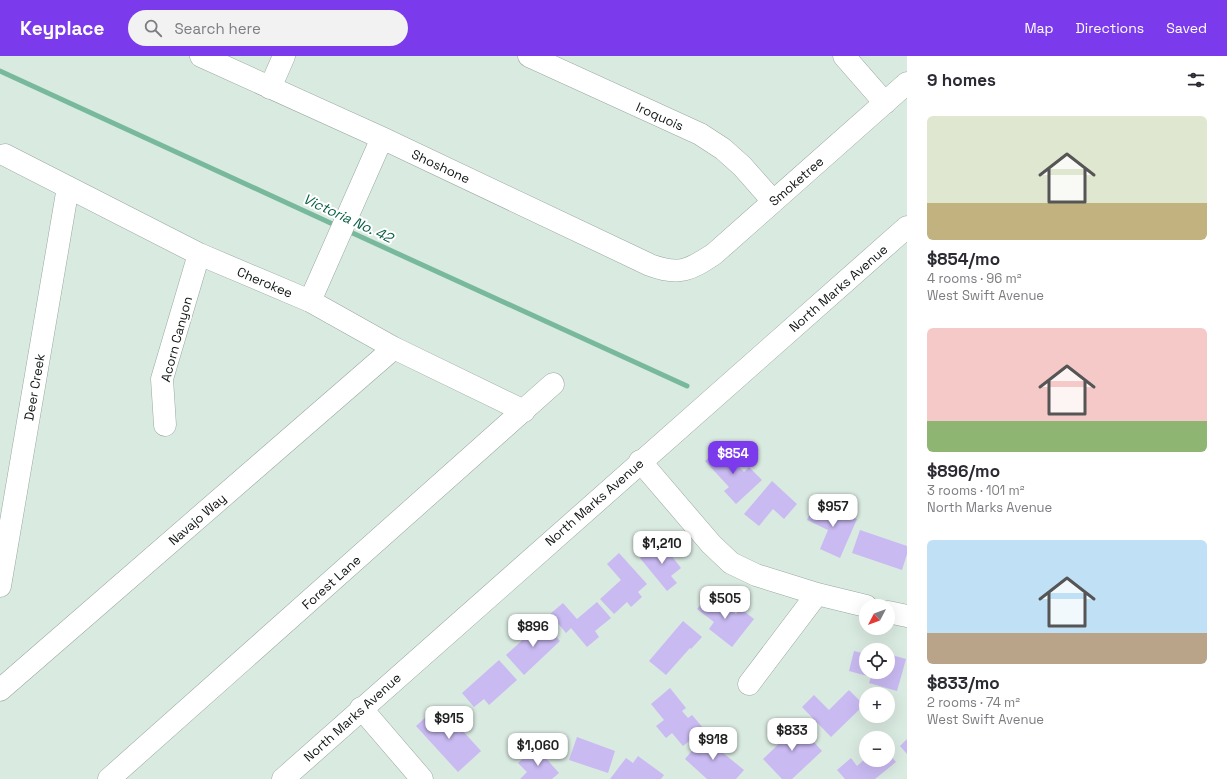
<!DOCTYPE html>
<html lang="en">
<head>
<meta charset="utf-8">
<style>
	:root { --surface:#fff; --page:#f2f2f3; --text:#2b2b33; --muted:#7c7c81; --accent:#7c3aed }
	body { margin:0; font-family:"Space Grotesk",sans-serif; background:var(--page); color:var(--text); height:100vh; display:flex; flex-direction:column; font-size:15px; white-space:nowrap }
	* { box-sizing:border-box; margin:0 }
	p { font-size:13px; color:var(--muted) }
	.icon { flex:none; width:22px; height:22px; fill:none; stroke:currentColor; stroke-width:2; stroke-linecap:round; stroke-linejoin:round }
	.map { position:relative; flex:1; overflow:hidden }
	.details { display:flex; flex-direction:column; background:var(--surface); width:320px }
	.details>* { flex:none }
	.needle { width:26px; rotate:229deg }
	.tools { position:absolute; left:859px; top:543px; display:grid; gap:8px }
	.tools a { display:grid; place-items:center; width:36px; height:36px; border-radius:50%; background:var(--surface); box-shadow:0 4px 16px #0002; font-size:20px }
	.price { position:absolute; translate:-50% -34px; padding:0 9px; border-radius:8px; background:#fff; color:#222; font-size:13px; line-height:26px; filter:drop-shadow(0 1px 2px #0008) }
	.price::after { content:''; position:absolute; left:50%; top:24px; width:12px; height:9px; margin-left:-6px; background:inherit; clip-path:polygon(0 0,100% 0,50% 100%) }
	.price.on { background:var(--accent); color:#fff }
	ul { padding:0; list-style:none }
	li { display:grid; align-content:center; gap:8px; height:212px; padding:0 20px }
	li span { display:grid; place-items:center; height:124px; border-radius:6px; color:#555 }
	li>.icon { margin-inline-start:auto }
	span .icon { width:72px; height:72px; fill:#fffc; stroke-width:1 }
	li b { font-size:17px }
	h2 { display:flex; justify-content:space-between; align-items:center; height:48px; padding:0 20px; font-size:17px }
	header { display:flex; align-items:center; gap:24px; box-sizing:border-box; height:56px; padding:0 20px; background:var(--accent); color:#fff }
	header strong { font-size:19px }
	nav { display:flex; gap:22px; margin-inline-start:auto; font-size:14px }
	.search { width:280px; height:36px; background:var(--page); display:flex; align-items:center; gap:10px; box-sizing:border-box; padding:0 14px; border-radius:22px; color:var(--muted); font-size:15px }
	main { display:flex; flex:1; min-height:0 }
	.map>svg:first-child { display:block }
</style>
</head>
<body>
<header>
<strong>Keyplace</strong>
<div class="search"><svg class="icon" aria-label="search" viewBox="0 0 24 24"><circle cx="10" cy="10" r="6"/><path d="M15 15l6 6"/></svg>Search here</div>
<nav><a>Map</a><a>Directions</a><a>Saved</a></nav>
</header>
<main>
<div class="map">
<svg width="907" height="723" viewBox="0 0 907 723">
	<rect width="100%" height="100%" fill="#d9eae1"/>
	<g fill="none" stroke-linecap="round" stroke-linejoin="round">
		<path stroke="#78b99c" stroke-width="5" d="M0,15L337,170
			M346,174L687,330"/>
	</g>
	<path fill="#c9baf2" d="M721,391L744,416L749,411L762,424L736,448L724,435L729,431L705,405Z
		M772,425L797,448L784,463L773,453L759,470L744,458Z
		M816,445L857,463L840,502L820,493L828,474L807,464Z
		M860,474L907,490V498L902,514L852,497Z
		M660,485L681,512L671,520L677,527L667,535L640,502Z
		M619,497L647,528L638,536L642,541L631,551L627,546L614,558L600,543L621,524L607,508Z
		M710,536L736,558L740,552L754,563L732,591L709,573L714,566L697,553Z
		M597,546L611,562L595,575L599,581L587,591L571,572L566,577L550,558L563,547L577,563Z
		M683,565L702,581L691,593L690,592L666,619L649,605Z
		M542,566L560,585L524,619L506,599Z
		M854,595L866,598V616H888V598L906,603L897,635L869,627L871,621L849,615Z
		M499,604L517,624L489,649L484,643L474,651L462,637Z
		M670,632L686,652L682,655L688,662L692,659L704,673L683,690L672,677L666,682L656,670L664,664L651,648Z
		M849,634L864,649L831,681L802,651L814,639L829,654Z
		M436,652L459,677L462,674L481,695L458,716L416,670Z
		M792,662L822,695L792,723H782L763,703L785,682L778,675Z
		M707,677L720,688L717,692L744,714L736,723H707L685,703Z
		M577,681L615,695L608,717L569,704Z
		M907,683V698L900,690Z
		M536,691L559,717L552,723H520L527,716L518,707Z
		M888,697L896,706L875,723H845L837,714L851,702L857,710L866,702V704H888Z
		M638,700L664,719L661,723H610L626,702L633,707Z"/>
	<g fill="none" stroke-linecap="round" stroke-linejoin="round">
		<defs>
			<path id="minor" d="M201,0L382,82L650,209C679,220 690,214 714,198L907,27
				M529,0L700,78L723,93L742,110L773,145
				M844,0L885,47
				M270,32L284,0
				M5,99L199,198L310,245L394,292L524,355
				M310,245L382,82
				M165,369L162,323L199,198
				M640,405L711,488L731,507L756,519L817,538L866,550
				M0,530L68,131
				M888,556L907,560
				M749,628L817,538
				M0,634L394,292
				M361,652L422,723
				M109,723L553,328"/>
			<path id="major" d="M283,723L907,171"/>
		</defs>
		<use href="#minor" stroke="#98a8a0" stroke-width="23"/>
		<use href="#major" stroke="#98a8a0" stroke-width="23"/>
		<use href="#minor" stroke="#fff" stroke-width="22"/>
		<use href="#major" stroke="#fff" stroke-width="22"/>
	</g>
	<g text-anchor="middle" stroke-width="4" stroke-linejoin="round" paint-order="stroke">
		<g font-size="13" fill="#101613" stroke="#fff">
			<text transform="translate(660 60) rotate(24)" y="5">Iroquois</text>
			<text transform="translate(441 110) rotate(25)" y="5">Shoshone</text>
			<text transform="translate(796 125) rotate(-41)" y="5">Smoketree</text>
			<text transform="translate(265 226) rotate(23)" y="5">Cherokee</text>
			<text transform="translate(838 232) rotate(-41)" y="5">North Marks Avenue</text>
			<text transform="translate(176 283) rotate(-75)" y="5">Acorn Canyon</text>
			<text transform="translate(34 331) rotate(-80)" y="5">Deer Creek</text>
			<text transform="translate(594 446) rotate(-41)" y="5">North Marks Avenue</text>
			<text transform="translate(197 463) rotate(-41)" y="5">Navajo Way</text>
			<text transform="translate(331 526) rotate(-42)" y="5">Forest Lane</text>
			<text transform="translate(352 661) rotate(-42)" y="5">North Marks Avenue</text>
		</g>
		<g font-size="14" font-style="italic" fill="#095e43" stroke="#fff">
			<text transform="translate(348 162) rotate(25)" y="5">Victoria No. 42</text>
		</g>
	</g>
</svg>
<div class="tools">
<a><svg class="needle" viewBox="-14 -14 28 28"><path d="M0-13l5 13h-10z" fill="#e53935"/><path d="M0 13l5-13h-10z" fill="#7c7c81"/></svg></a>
<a><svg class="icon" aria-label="locate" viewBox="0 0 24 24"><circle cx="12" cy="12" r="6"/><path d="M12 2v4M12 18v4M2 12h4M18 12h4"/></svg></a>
<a>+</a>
<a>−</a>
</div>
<b class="price on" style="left:733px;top:419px">$854</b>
<b class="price" style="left:833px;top:472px">$957</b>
<b class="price" style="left:662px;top:509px">$1,210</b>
<b class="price" style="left:725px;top:564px">$505</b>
<b class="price" style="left:533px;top:592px">$896</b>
<b class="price" style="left:449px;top:684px">$915</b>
<b class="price" style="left:792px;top:696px">$833</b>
<b class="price" style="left:713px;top:705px">$918</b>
<b class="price" style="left:538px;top:711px">$1,060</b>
</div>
<section class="details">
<h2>9 homes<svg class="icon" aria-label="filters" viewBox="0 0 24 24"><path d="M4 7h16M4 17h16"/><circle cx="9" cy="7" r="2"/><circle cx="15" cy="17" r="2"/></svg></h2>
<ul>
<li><span style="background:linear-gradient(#dfe7d0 70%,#c2b280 0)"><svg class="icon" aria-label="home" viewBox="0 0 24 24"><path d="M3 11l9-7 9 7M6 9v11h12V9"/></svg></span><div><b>$854/mo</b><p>4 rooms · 96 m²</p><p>West Swift Avenue</p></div></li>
<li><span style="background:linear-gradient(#f6c9c9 75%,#8fb573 0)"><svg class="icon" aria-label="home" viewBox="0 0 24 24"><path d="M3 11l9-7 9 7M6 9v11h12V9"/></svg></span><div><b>$896/mo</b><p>3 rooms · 101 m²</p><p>North Marks Avenue</p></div></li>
<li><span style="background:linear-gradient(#bfe0f5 75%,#b9a48a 0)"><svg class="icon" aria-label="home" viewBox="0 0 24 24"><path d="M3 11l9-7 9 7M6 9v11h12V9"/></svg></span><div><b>$833/mo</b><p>2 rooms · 74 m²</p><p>West Swift Avenue</p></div></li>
</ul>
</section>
</main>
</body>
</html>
